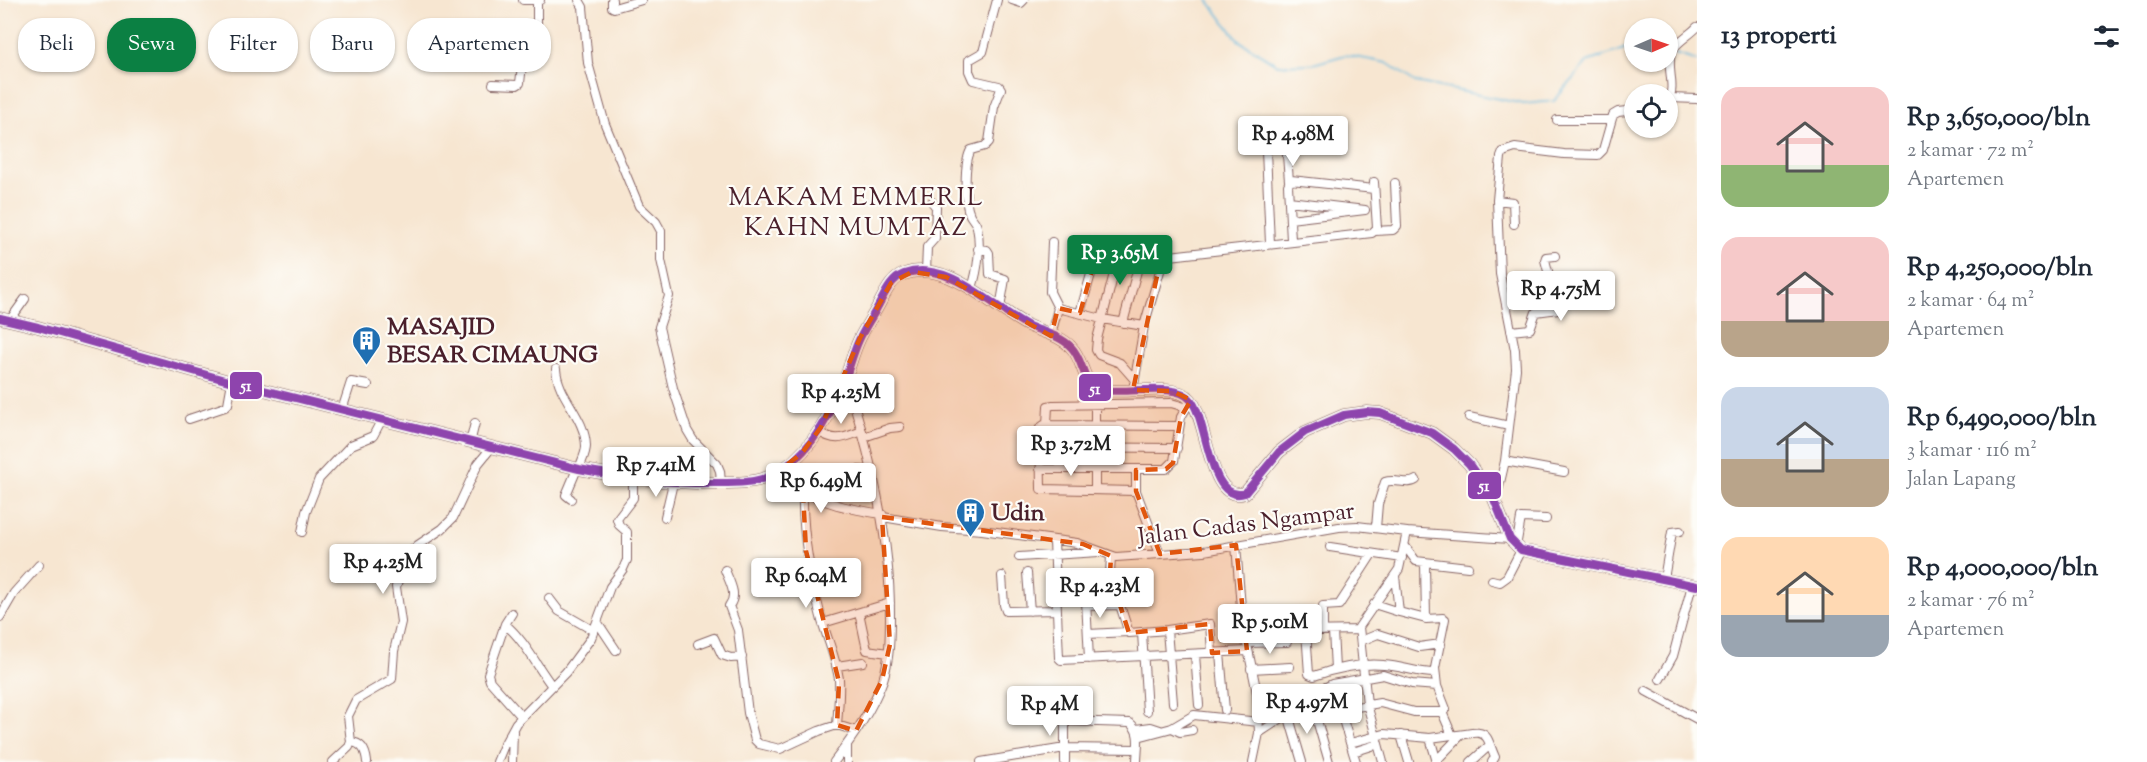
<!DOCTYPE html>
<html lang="id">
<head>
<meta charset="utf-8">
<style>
	:root { --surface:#fff; --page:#f6f6f7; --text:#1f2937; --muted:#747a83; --accent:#0b8043 }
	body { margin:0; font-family:"Sorts Mill Goudy",serif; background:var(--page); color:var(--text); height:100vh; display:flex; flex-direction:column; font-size:22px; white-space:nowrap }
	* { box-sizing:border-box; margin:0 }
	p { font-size:20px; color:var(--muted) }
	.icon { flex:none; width:33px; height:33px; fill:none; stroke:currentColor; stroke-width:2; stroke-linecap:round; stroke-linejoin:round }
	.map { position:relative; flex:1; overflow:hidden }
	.details { display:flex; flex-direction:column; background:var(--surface); width:450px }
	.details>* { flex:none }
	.top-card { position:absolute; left:18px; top:18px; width:570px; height:54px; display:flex; gap:12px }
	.needle { width:39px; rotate:88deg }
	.fabs { position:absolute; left:1624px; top:18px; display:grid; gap:12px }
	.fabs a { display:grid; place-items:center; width:54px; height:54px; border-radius:50%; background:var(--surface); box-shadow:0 2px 4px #0004; font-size:30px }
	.price { position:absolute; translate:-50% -51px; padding:0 14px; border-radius:6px; background:#fff; color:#222; font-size:20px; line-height:39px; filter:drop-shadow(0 2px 3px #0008) }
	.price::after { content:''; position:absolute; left:50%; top:36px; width:18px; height:14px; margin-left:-9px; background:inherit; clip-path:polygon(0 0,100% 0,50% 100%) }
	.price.on { background:var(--accent); color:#fff }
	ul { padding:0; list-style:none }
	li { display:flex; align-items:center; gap:18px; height:150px; padding:0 24px }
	li span { display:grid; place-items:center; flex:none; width:168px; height:120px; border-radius:18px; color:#555 }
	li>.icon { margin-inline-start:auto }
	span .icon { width:72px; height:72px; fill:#fffc; stroke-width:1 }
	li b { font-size:26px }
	h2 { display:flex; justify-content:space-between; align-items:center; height:72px; padding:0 24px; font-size:26px }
	.tag { padding:0 21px; border-radius:24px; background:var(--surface); box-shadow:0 2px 4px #0004; font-size:21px; line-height:54px }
	.tag.on { background:var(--accent); color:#fff }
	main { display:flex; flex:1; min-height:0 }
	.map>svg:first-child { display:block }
</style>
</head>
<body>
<main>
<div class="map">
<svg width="1697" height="762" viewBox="0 0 1697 762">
	<rect width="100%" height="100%" fill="#fdfcf7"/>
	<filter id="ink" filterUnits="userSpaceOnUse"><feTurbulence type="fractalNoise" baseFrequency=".0167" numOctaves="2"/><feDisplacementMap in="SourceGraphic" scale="12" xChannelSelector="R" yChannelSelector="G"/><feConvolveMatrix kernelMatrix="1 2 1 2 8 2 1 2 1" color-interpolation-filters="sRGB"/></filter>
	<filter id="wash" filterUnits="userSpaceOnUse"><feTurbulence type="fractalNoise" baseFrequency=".008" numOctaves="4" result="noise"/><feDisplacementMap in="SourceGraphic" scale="24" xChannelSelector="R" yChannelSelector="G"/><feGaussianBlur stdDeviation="1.35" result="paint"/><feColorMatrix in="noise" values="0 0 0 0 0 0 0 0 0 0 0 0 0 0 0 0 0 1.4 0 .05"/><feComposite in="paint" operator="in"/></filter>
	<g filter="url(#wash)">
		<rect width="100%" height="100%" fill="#f7e6d1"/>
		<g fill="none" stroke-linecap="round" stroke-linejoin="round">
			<path stroke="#62b8df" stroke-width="1.5" d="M1208,0L1238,40L1278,65L1313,64L1345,55L1387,63L1415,82L1524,104L1554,101L1587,62L1635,45
				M1675,54L1697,61"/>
		</g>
	</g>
	<g filter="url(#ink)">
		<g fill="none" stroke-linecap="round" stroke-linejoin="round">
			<defs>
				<path id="minor" d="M523,0H540
					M579,0L583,7L588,63L605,124L639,206L656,222L661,231V260L669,296L659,327L673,388L687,430L693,440L717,464L720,471L721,483
					M612,0V7L614,8L642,0
					M1012,0L1021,3L1024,0
					M493,84L517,85L520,83L525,39L529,34L536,31L537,28V1
					M1670,98L1697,99
					M1668,100C1677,87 1665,66 1672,51C1676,42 1690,35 1697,27
					M1557,120H1611
					M1286,142L1289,181
					M1497,200L1513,202L1514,224
					M1289,201L1365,210L1290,219
					M1375,231L1393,230L1397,226L1395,183
					M1291,240L1288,185L1291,180L1374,189
					M1270,244L1266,150L1269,147L1286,146
					M978,249L987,250L989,253L990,274L1005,279L1000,308
					M1161,257L1372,233L1377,228L1374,182
					M926,272L927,247L935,238L936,207L932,202
					M972,288C978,270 981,246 977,227C976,222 972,219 970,215C964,203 964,161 971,150L985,146L989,142L994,107L1001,89L999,86L973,80L969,71V60L983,52L997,0
					M1058,308L1102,319L1144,326
					M1080,313L1093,267L1118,258
					M10,320L25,299
					M1123,323L1141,256
					M1511,331L1530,329L1536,312L1558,309L1545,260L1546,257L1555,256
					M1051,335L1058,308L1050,292L1052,242
					M556,369C558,398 585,416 586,446C586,454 581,462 579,469
					M1133,390L1144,326L1162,264L1161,257L1158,256L1118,258L1097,339L1096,350L1099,355L1120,363L1135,380
					M342,410L351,382L368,385
					M1469,417L1509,426
					M189,419L225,407L228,404L232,382
					M1047,425L1048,406L1053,405L1171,403L1185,407
					M818,431C836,443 843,438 862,431
					M864,437L890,428L900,427
					M470,443L475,423
					M1040,447L1177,448
					M1505,461L1564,472
					M1040,469H1166L1174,461L1181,417L1191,400
					M1136,470V491
					M845,471L873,469
					M775,474C813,500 836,507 882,514
					M1095,490V403
					M803,492C802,537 811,578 822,621C828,640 836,659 839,679C840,694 838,710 837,725
					M1493,497L1499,487L1505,461L1516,369L1515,350L1500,274L1497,200L1501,157L1503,152L1515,148L1564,154L1598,155L1603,150L1613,115L1618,112L1635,110
					M571,499L566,495L577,469
					M665,517L673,483
					M883,517L942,527L982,530L1077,543L1116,557L1204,551L1339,527L1357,526L1407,532L1510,539
					M1376,528L1378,504L1385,482C1395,478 1408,486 1416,480
					M302,532L306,512L319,479L351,445L373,436L381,421
					M1054,541L1059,658L1061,660L1247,651
					M1236,545L1242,620L1257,693L1259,733L1253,762
					M1405,546L1416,561L1468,567
					M1330,547L1402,558
					M1516,547L1521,518L1546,519
					M1160,554L1136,491L1041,489L1040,428L1044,425L1179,426
					M1111,556L1110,574L1129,633L1167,630L1210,624L1212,653
					M1019,557L1099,552
					M1425,563L1426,619
					M725,570C730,583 738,595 729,606L738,630L748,713L755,740L759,744L780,749L819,731L837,725L856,731
					M1027,573L1030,611
					M1002,576L1004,605L1006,611L1057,610
					M1395,576L1399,612L1426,619L1443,618L1445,619L1435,668L1437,686
					M1664,579L1672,532L1680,531
					M1492,580L1500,582L1507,577L1521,550
					M1085,581L1089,659
					M1074,582L1112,581
					M549,598L559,611L594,631
					M1374,604L1399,612
					M1087,606L1120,605
					M512,613L505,624L488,674L490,681L522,717
					M0,617L14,593L39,565
					M860,617L867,650L888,653
					M1242,620L1307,615
					M598,623L616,650
					M823,623L890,603
					M505,624C525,641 536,665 552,686
					M1167,630L1173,703
					M1359,630L1306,631L1309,674L1314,676C1337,668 1360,663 1384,665C1402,666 1416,673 1435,673
					M1323,631V606L1339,605L1372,554
					M1333,631L1335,669
					M1142,633L1147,711
					M1088,634L1128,632
					M1361,641L1378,634L1419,647L1441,644
					M1246,643L1287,642
					M698,644L714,638L722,655L731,658L742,657
					M1220,653L1225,710
					M1195,655L1199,705
					M837,666L863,662
					M1251,669L1290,667
					M1660,679L1673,656L1692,585
					M1332,684L1356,762
					M1646,691L1697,719
					M1257,693L1291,691
					M1310,696L1329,762
					M1065,699V762
					M1339,710L1380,703L1414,712H1442
					M1288,714L1302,762
					M1065,721L1130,723C1142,732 1137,748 1137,762
					M1172,728L1180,732L1192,730
					M1136,729L1151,727L1160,730
					M1259,733L1288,714L1316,692L1332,684L1383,675L1412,684L1437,686L1446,709L1442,712L1452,735C1463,737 1480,727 1487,738C1490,743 1492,751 1495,757L1492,762
					M1401,735L1409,762
					M1138,737L1172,728L1194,715L1259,722
					M1430,738L1437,762
					M351,742C363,743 366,752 367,762
					M1350,743L1384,734L1430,738L1452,735
					M1353,752L1378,744
					M1436,761L1460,736
					M333,762L349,747L351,742L348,716L356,700L392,679L394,651L401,622L396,587L403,564L408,554L418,545L442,529L453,518L478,464L491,448
					M497,762L504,745L516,723L566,672L591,638L610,587L623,569L627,560V532L619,525L617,519L633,498V479
					M512,762L513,731
					M834,762C853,737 872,710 883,680C890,658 890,635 890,612C890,549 878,489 861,428C856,412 853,396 844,381
					M847,762V745
					M981,762L1065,748L1137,749
					M1383,762L1367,704L1359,627L1399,569L1407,532
					M1471,762L1490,745"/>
				<path id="major" d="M0,318L38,327L232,382L579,469C626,478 671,484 719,483C737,483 756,483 773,475C808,457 831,415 845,379C850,366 853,353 859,340C864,329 871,319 877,308C884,296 890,279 904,274C937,262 971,288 996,305C1006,312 1016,319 1027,325C1041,332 1060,335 1071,347C1082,358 1082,375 1092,387C1117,398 1173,380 1190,399C1208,418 1208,505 1245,493L1279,452L1305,432L1344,415L1367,412L1380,413L1432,433L1454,449L1469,464L1493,497L1510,539L1521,550L1697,586"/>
			</defs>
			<use href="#minor" stroke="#876565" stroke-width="10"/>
			<use href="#major" stroke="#876565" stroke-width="13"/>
			<use href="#minor" stroke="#fff" stroke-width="8"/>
			<use href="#major" stroke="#ebc669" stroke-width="10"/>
			<defs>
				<path id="bus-1" d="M0,318L38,327L232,382L579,469C626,478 671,484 719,483C737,483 756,483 773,475C808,457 831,415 845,379C850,366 853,353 859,340C864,329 871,319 877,308C884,296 890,279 904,274C937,262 971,288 996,305C1006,312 1016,319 1027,325C1041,332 1060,335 1071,347C1082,358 1082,375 1092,387C1117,398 1173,380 1190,399C1208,418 1208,505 1245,493L1279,452L1305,432L1344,415L1367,412L1380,413L1432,433L1454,449L1469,464L1493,497L1510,539L1521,550L1697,586"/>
			</defs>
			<use href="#bus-1" stroke="#fdfcf7" stroke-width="12"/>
			<use href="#bus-1" stroke="#8e44ad" stroke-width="8"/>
		</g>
	</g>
	<path fill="#e0560e" fill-opacity="0.2" stroke="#e0560e" stroke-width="4.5" stroke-dasharray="12 8" stroke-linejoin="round" d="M1161,257L1133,390L1172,391L1191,400L1181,417L1173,463L1166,469L1136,470V491L1160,554L1236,545L1247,651L1212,653L1210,624L1129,633L1110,574L1111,556L1083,544L882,517L890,644L882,680L856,731L837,725L839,682L806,551L803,492L775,474L802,453L821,427L860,338L891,283L912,272L946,277L1051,336L1058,308L1080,313L1093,267L1118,258Z"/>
	<defs>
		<symbol id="building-pin" viewBox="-11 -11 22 30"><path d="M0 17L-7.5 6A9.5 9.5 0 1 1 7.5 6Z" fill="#1f6fb2" stroke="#fdfcf7"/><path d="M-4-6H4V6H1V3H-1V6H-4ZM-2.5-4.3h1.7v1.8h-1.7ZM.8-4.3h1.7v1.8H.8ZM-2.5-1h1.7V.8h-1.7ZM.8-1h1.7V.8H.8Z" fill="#fff"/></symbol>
	</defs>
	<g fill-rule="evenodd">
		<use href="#building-pin" x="350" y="324" width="33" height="45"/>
		<use href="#building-pin" x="954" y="496" width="33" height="45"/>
	</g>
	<g text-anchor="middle" stroke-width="4.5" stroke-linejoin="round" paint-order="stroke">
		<g font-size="24" font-weight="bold" fill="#4a1f2b" stroke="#fdfcf7" text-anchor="start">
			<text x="387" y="334">MASAJID<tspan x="387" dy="28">BESAR CIMAUNG</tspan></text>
			<text x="991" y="520">Udin</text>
		</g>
		<g font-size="24" fill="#4a1f2b" stroke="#fdfcf7">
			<text transform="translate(1246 523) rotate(-7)" y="8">Jalan Cadas Ngampar</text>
		</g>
		<g font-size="26" letter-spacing="1.5" fill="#4a1f2b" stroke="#fdfcf7">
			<text x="856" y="205">MAKAM EMMERIL<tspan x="856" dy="30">KAHN MUMTAZ</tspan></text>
		</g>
	</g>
	<g stroke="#fdfcf7" stroke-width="2">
		<rect x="229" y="371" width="34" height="29" rx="6" fill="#8e44ad"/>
		<rect x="1078" y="373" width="34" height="29" rx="6" fill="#8e44ad"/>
		<rect x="1467" y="471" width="35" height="29" rx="6" fill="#8e44ad"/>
	</g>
	<g font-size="16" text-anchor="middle" font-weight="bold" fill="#fff">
		<text x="246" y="391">51</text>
		<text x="1095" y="394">51</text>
		<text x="1484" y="491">51</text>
	</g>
</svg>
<div class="fabs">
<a><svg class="needle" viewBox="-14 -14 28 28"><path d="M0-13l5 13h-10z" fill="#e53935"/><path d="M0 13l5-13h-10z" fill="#747a83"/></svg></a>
<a><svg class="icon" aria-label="locate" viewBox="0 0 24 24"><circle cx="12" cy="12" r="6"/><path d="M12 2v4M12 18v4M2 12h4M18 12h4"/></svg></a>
</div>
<b class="price" style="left:1293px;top:167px">Rp 4.98M</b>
<b class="price on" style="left:1120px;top:286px">Rp 3.65M</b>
<b class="price" style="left:1561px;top:322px">Rp 4.75M</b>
<b class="price" style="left:841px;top:425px">Rp 4.25M</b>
<b class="price" style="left:1071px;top:477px">Rp 3.72M</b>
<b class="price" style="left:656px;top:498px">Rp 7.41M</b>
<b class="price" style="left:821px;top:514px">Rp 6.49M</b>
<b class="price" style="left:383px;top:595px">Rp 4.25M</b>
<b class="price" style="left:806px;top:609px">Rp 6.04M</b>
<b class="price" style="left:1100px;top:619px">Rp 4.23M</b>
<b class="price" style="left:1270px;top:655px">Rp 5.01M</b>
<b class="price" style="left:1307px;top:735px">Rp 4.97M</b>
<b class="price" style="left:1050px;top:737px">Rp 4M</b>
<div class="top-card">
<a class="tag">Beli</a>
<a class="tag on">Sewa</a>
<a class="tag">Filter</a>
<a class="tag">Baru</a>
<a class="tag">Apartemen</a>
</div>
</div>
<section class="details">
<h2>13 properti<svg class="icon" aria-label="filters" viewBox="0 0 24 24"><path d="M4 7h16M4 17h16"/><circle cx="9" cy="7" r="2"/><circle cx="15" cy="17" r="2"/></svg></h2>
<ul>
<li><span style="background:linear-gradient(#f6c9c9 65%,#8fb573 0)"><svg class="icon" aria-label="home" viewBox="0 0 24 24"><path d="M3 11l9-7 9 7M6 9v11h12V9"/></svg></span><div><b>Rp 3,650,000/bln</b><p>2 kamar · 72 m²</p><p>Apartemen</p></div></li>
<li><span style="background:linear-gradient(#f6c9c9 70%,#b9a48a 0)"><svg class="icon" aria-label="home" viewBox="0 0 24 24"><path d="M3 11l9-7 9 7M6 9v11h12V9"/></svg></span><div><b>Rp 4,250,000/bln</b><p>2 kamar · 64 m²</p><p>Apartemen</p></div></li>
<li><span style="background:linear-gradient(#c9d6e8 60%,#b9a48a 0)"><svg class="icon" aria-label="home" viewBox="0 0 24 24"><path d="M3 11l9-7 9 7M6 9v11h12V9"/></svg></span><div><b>Rp 6,490,000/bln</b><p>3 kamar · 116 m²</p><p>Jalan Lapang</p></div></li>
<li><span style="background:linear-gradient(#ffd9b3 65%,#9aa5b1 0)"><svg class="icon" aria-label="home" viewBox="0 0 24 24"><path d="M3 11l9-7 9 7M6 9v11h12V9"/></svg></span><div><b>Rp 4,000,000/bln</b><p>2 kamar · 76 m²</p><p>Apartemen</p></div></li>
</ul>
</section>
</main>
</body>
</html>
